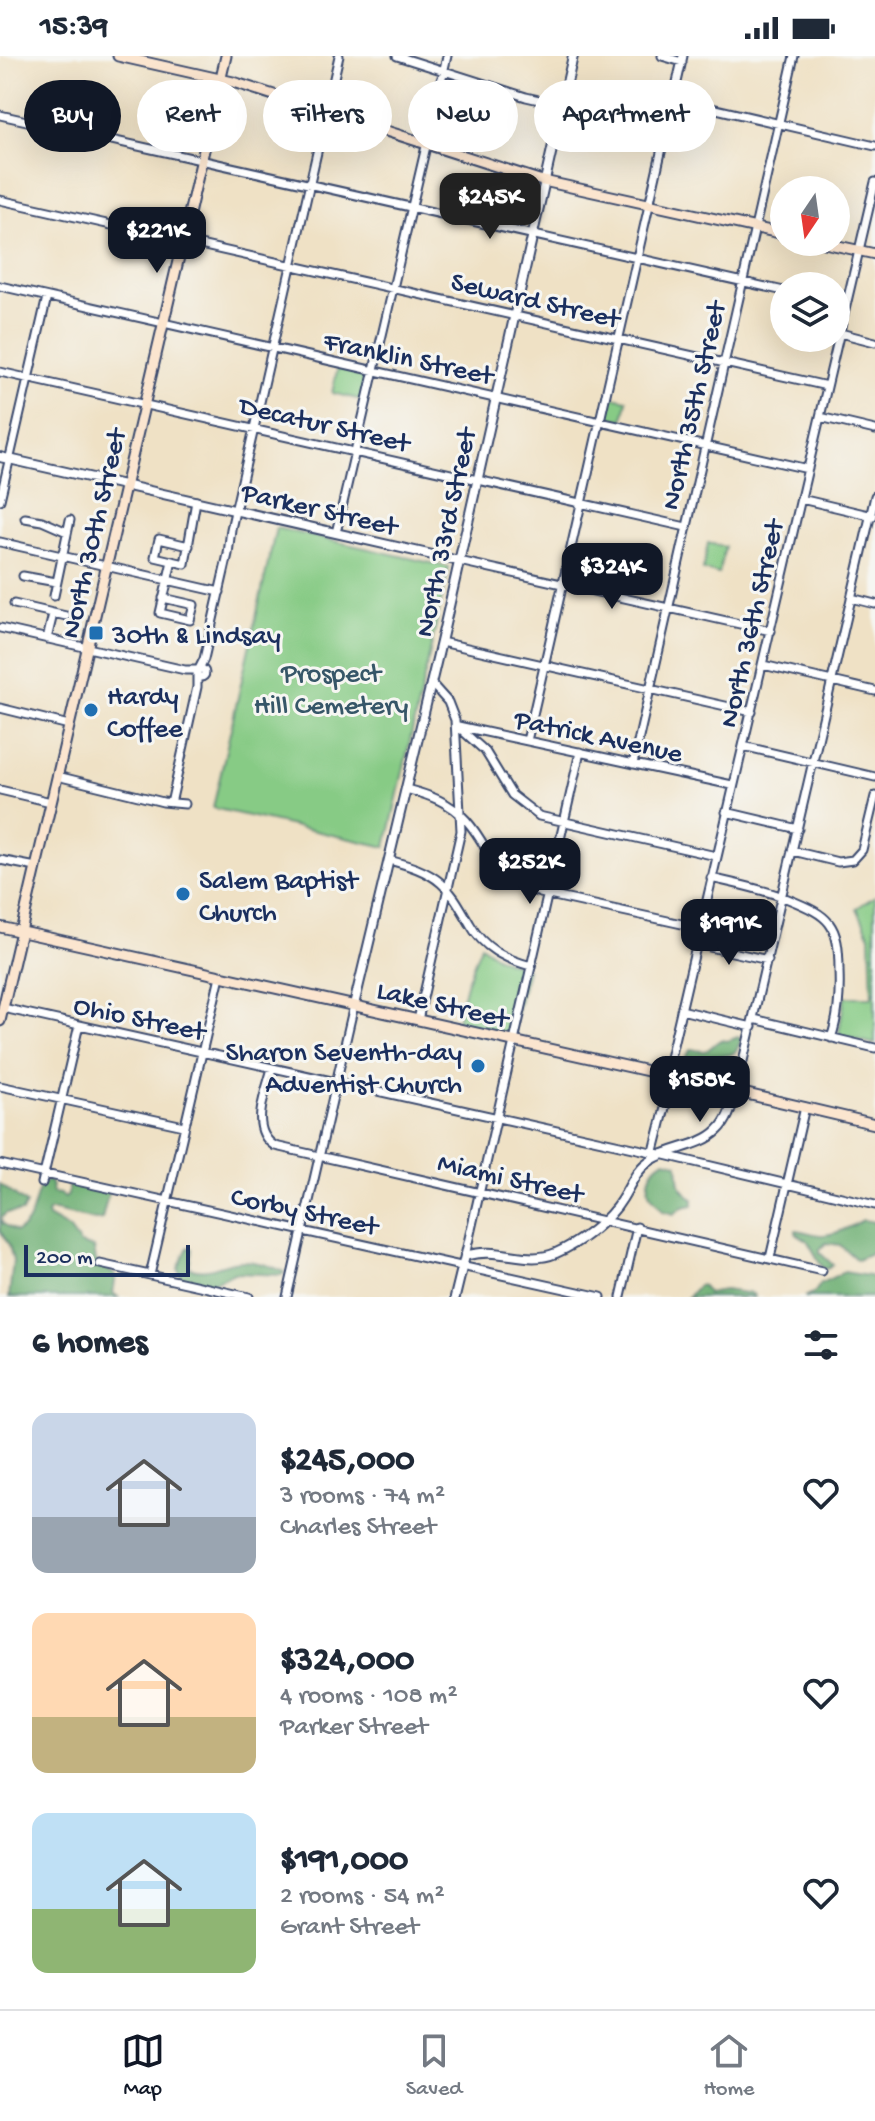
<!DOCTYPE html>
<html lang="en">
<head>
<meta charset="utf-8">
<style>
	:root { --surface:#fff; --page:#f6f6f7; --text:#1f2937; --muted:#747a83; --line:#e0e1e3; --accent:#111827 }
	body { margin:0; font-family:"Gochi Hand",sans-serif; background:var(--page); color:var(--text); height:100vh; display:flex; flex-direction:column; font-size:30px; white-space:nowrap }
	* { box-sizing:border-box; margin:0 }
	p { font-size:26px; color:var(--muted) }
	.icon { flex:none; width:44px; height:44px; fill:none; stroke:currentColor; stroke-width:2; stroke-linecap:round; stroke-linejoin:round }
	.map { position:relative; height:1241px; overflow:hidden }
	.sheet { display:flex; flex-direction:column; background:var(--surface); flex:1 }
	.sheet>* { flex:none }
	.guide { position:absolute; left:24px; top:24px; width:828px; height:72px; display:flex; gap:16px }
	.needle { width:52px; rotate:193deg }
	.tools { position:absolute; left:770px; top:120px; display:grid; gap:16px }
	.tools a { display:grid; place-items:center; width:80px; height:80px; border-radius:50%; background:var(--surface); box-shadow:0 8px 32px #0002; font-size:40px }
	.scale { position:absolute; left:24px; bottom:20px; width:166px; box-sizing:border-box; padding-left:8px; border:4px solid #1b2f5e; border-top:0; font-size:22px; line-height:28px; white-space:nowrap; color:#1b2f5e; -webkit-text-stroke:6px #f6f6f2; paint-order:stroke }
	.price { position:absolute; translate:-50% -68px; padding:0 18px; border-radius:16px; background:var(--accent); color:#fff; font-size:26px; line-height:52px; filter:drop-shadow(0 2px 4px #0008) }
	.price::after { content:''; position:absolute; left:50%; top:48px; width:24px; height:18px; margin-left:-12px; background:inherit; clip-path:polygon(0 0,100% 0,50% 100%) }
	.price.on { background:#222; color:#fff }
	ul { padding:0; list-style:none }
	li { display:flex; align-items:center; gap:24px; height:200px; padding:0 32px }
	li span { display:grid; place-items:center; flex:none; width:224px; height:160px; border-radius:16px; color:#555 }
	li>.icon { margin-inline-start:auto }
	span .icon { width:96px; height:96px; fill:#fffc; stroke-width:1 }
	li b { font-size:34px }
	h2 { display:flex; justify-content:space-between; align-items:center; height:96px; padding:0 32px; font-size:34px }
	.chip { padding:0 28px; border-radius:36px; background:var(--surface); box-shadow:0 8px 32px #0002; font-size:28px; line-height:72px }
	.chip.on { background:var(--accent); color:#fff }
	.status { display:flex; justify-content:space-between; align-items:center; height:56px; padding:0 40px; background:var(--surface); direction:ltr }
	.status svg { height:22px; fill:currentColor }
	.menu { display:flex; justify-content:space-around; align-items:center; height:112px; border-top:2px solid var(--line); background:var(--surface); font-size:22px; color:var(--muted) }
	.menu a { display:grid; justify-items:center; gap:4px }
	.menu .on { color:var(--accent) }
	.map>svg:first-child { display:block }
</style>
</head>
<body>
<div class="status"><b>15:39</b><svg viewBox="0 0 49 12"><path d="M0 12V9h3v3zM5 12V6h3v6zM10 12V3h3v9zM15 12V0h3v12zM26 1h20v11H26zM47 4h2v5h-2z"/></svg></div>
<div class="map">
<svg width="875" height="1241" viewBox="0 0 875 1241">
	<rect width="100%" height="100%" fill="#f6f6f2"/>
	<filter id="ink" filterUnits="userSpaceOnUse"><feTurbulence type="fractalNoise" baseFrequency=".0125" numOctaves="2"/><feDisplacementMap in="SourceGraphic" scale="16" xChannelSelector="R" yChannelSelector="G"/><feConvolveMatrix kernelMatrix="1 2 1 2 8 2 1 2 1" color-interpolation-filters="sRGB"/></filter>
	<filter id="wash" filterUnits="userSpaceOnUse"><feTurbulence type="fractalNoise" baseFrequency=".006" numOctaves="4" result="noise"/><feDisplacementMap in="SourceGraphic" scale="32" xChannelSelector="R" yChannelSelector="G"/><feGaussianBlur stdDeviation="1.8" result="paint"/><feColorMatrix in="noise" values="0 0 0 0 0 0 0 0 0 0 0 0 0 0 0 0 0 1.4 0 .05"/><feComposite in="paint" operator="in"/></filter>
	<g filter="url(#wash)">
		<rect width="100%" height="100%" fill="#efe1c5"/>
		<path fill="#87cb85" stroke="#517d72" stroke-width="2" d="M338,311L368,318L362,344L332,337Z
			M613,341L627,344L623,364L608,361Z
			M276,472L449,511L386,791L213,752Z
			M708,487L725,491L719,518L703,514Z
			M875,840V988L841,980L839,976L845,941H872L870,880L857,852Z
			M481,889L497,901L527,913L511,980L456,968L466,928Z"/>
		<path fill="#6daf72" stroke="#446f68" stroke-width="2" d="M738,981L741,983C737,1000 729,1001 713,999L705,1015L689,1014L683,1005L691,993C712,998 706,993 720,984L727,985Z
			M665,1104L677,1107C683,1128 672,1125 693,1143V1149L683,1151L674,1158L663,1155L649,1137C647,1123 652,1111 665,1104Z
			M48,1124L51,1127L53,1137L60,1138L65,1142L68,1139V1130L74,1127L107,1133L108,1139L102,1163L95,1164L55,1155H49L47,1158L48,1161L69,1173L80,1188L94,1192L96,1205L116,1220L113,1237L118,1241H9L13,1205L9,1189L0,1175V1128L26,1148L22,1156L6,1157L1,1162L2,1167L17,1176C40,1162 30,1134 48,1124Z
			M863,1164L875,1166V1196L857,1204L840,1189L826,1187L820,1193V1197L833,1209L827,1213L823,1212L807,1184L796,1177V1174C805,1175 815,1179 824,1179C836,1179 852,1170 863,1164Z
			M188,1191L192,1193L189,1211C207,1219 222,1206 240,1205C253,1204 273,1210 284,1216L282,1219L234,1217L210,1228L181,1222L178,1212Z
			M844,1216L875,1221V1241H805L815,1236L821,1227Z
			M698,1229L703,1230L707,1237L724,1234L753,1238L754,1241H688Z"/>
	</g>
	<g filter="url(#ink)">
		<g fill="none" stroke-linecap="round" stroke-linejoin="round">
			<defs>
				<path id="minor" d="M397,0L526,41L666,73
					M662,0L682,6
					M673,43L875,90
					M0,59L784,235
					M0,144L827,330
					M0,230L808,413
					M840,277L875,286
					M0,316L686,471
					M820,361L875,374
					M801,443L873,460
					M0,444L47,241
					M25,462L42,465L67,476
					M336,477L447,0
					M0,486L220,536
					M172,505L155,501L159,483L189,490
					M459,505L771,575
					M23,520L56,526
					M54,540L70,464
					M163,542L194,549L190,564L160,557C164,540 168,522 172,505L185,508L196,445
					M851,542L875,548
					M14,548L66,560
					M0,572L185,614H198
					M47,583L53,558
					M441,586L752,656
					M763,609L875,635
					M197 617a4 4 0 1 1 8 0a4 4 0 1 1-8 0Z
					M199,613L204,603L228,498L231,473L339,0
					M0,652L69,669
					M456,669L485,695L512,739L539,760L716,800
					M458,670L732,729
					M527,685L683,0
					M743,690L875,721
					M633,708L794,0
					M57,720L163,746L185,748
					M406,733C429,739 450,746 466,764C496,798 487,820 540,837L700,872
					M0,734L51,746
					M172,743L197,631V619
					M726,756L798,773
					M793,795L838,806L853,804L862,794L875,740
					M0,804L36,811
					M389,804C407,809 426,814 441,827C454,838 461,853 470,868C483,892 505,903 531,910
					M711,822C737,828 763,833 788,843C830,860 839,867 839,915C840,938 839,960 831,982
					M696,888L768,904
					M3,952L665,1099L875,1149
					M681,954L752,971
					M754,963L875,992
					M418,964L461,775L455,664L448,646L431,627
					M272,1012C266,1037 248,1073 275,1090L822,1215
					M666,1019L875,126
					M0,1030L184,1070
					M736,1035L875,440
					M653,1099L673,1020
					M0,1108L601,1241
					M42,1127L79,969
					M465,1200L580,696
					M770,1202L805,1051
					M100,1208L249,1241
					M150,1219L220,920
					M287,1241L354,949
					M621,1241L637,1171"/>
				<path id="tertiary" d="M0,401L459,505
					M354,949L441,586L573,0
					M455,1241L465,1200C499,1189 526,1210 556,1197C579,1187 609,1165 622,1143C631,1129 636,1113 651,1104C672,1091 701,1091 718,1074C729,1064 732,1048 736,1035"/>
				<path id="secondary" d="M118,0L233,26L539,124L784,178
					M820,186L875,198
					M0,871L666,1019L875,1068
					M0,965L226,0"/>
			</defs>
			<use href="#minor" stroke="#3b4a6d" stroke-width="11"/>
			<use href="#tertiary" stroke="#3b4a6d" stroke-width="12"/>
			<use href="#secondary" stroke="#3b4a6d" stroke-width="13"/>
			<use href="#minor" stroke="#fff" stroke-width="7"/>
			<use href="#tertiary" stroke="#fff" stroke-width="8"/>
			<use href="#secondary" stroke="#fbe5cf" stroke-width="9"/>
		</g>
	</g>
	<g fill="#1f6fb2" stroke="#f6f6f2" stroke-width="3">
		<rect x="88" y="569" width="16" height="16" rx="4"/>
		<circle cx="91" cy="654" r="8"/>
		<circle cx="183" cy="838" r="8"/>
		<circle cx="478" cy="1010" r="8"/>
	</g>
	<g text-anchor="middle" stroke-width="6" stroke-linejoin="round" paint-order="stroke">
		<g font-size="28" fill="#1b2f5e" stroke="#f6f6f2">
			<text transform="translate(536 242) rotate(13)" y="10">Seward Street</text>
			<text transform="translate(409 300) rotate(12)" y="10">Franklin Street</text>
			<text transform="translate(691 349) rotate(-77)" y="10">North 35th Street</text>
			<text transform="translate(325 366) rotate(13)" y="10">Decatur Street</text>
			<text transform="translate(320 451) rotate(13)" y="10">Parker Street</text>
			<text transform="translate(443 476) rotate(-78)" y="10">North 33rd Street</text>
			<text transform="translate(91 477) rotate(-77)" y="10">North 30th Street</text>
			<text transform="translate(749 567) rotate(-77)" y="10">North 36th Street</text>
			<text transform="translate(599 678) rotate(12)" y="10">Patrick Avenue</text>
			<text transform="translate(443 946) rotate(13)" y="10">Lake Street</text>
			<text transform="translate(140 960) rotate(12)" y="10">Ohio Street</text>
			<text transform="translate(511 1120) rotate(13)" y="10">Miami Street</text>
			<text transform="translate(305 1153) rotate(12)" y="10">Corby Street</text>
		</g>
		<g font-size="28" fill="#1b2f5e" stroke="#f6f6f2" text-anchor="start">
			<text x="112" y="587">30th &amp; Lindsay</text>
			<text x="107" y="648">Hardy<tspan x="107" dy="32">Coffee</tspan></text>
			<text x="199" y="832">Salem Baptist<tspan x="199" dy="32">Church</tspan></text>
			<text x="462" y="1004" text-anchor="end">Sharon Seventh-day<tspan x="462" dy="32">Adventist Church</tspan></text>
		</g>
		<g font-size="28" fill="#365668" stroke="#f6f6f2">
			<text x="331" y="625">Prospect<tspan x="331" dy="32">Hill Cemetery</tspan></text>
		</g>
	</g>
</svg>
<div class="tools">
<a><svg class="needle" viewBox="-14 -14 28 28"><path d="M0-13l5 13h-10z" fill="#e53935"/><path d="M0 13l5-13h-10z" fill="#747a83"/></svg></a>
<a><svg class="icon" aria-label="layers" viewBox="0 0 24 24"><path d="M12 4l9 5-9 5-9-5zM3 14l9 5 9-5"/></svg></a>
</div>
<div class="scale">200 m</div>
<b class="price on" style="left:490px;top:185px">$245K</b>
<b class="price" style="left:157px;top:219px">$221K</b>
<b class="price" style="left:612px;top:555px">$324K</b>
<b class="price" style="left:530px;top:850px">$252K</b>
<b class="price" style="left:729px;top:911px">$191K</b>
<b class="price" style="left:700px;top:1068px">$158K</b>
<div class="guide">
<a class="chip on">Buy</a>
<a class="chip">Rent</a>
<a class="chip">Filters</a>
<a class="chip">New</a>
<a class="chip">Apartment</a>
</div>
</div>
<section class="sheet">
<h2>6 homes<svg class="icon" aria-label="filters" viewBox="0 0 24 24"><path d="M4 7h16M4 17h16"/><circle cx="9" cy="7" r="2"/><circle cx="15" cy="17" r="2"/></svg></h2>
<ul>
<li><span style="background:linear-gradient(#c9d6e8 65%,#9aa5b1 0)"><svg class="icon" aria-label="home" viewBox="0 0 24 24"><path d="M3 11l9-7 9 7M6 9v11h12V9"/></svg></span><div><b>$245,000</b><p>3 rooms · 74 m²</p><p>Charles Street</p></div><svg class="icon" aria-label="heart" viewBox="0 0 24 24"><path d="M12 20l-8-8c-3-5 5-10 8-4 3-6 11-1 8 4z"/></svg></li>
<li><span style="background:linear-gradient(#ffd9b3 65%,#c2b280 0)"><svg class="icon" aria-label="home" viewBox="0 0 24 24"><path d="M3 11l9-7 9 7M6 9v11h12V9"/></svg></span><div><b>$324,000</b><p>4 rooms · 108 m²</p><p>Parker Street</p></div><svg class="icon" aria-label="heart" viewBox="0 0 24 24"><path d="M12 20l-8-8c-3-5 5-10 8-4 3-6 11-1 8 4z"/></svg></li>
<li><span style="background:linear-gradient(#bfe0f5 60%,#8fb573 0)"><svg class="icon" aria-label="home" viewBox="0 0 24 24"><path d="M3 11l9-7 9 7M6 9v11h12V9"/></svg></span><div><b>$191,000</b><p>2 rooms · 54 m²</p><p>Grant Street</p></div><svg class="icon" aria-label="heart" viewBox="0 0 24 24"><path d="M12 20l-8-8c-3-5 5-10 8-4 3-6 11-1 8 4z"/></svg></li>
</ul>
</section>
<nav class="menu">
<a class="on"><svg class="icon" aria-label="map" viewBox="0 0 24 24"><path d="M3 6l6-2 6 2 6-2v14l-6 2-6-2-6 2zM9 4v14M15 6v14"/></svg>Map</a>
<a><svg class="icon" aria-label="saved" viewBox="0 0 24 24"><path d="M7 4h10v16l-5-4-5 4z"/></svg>Saved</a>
<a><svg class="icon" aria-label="home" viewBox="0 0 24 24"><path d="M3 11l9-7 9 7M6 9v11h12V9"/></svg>Home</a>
</nav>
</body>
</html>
